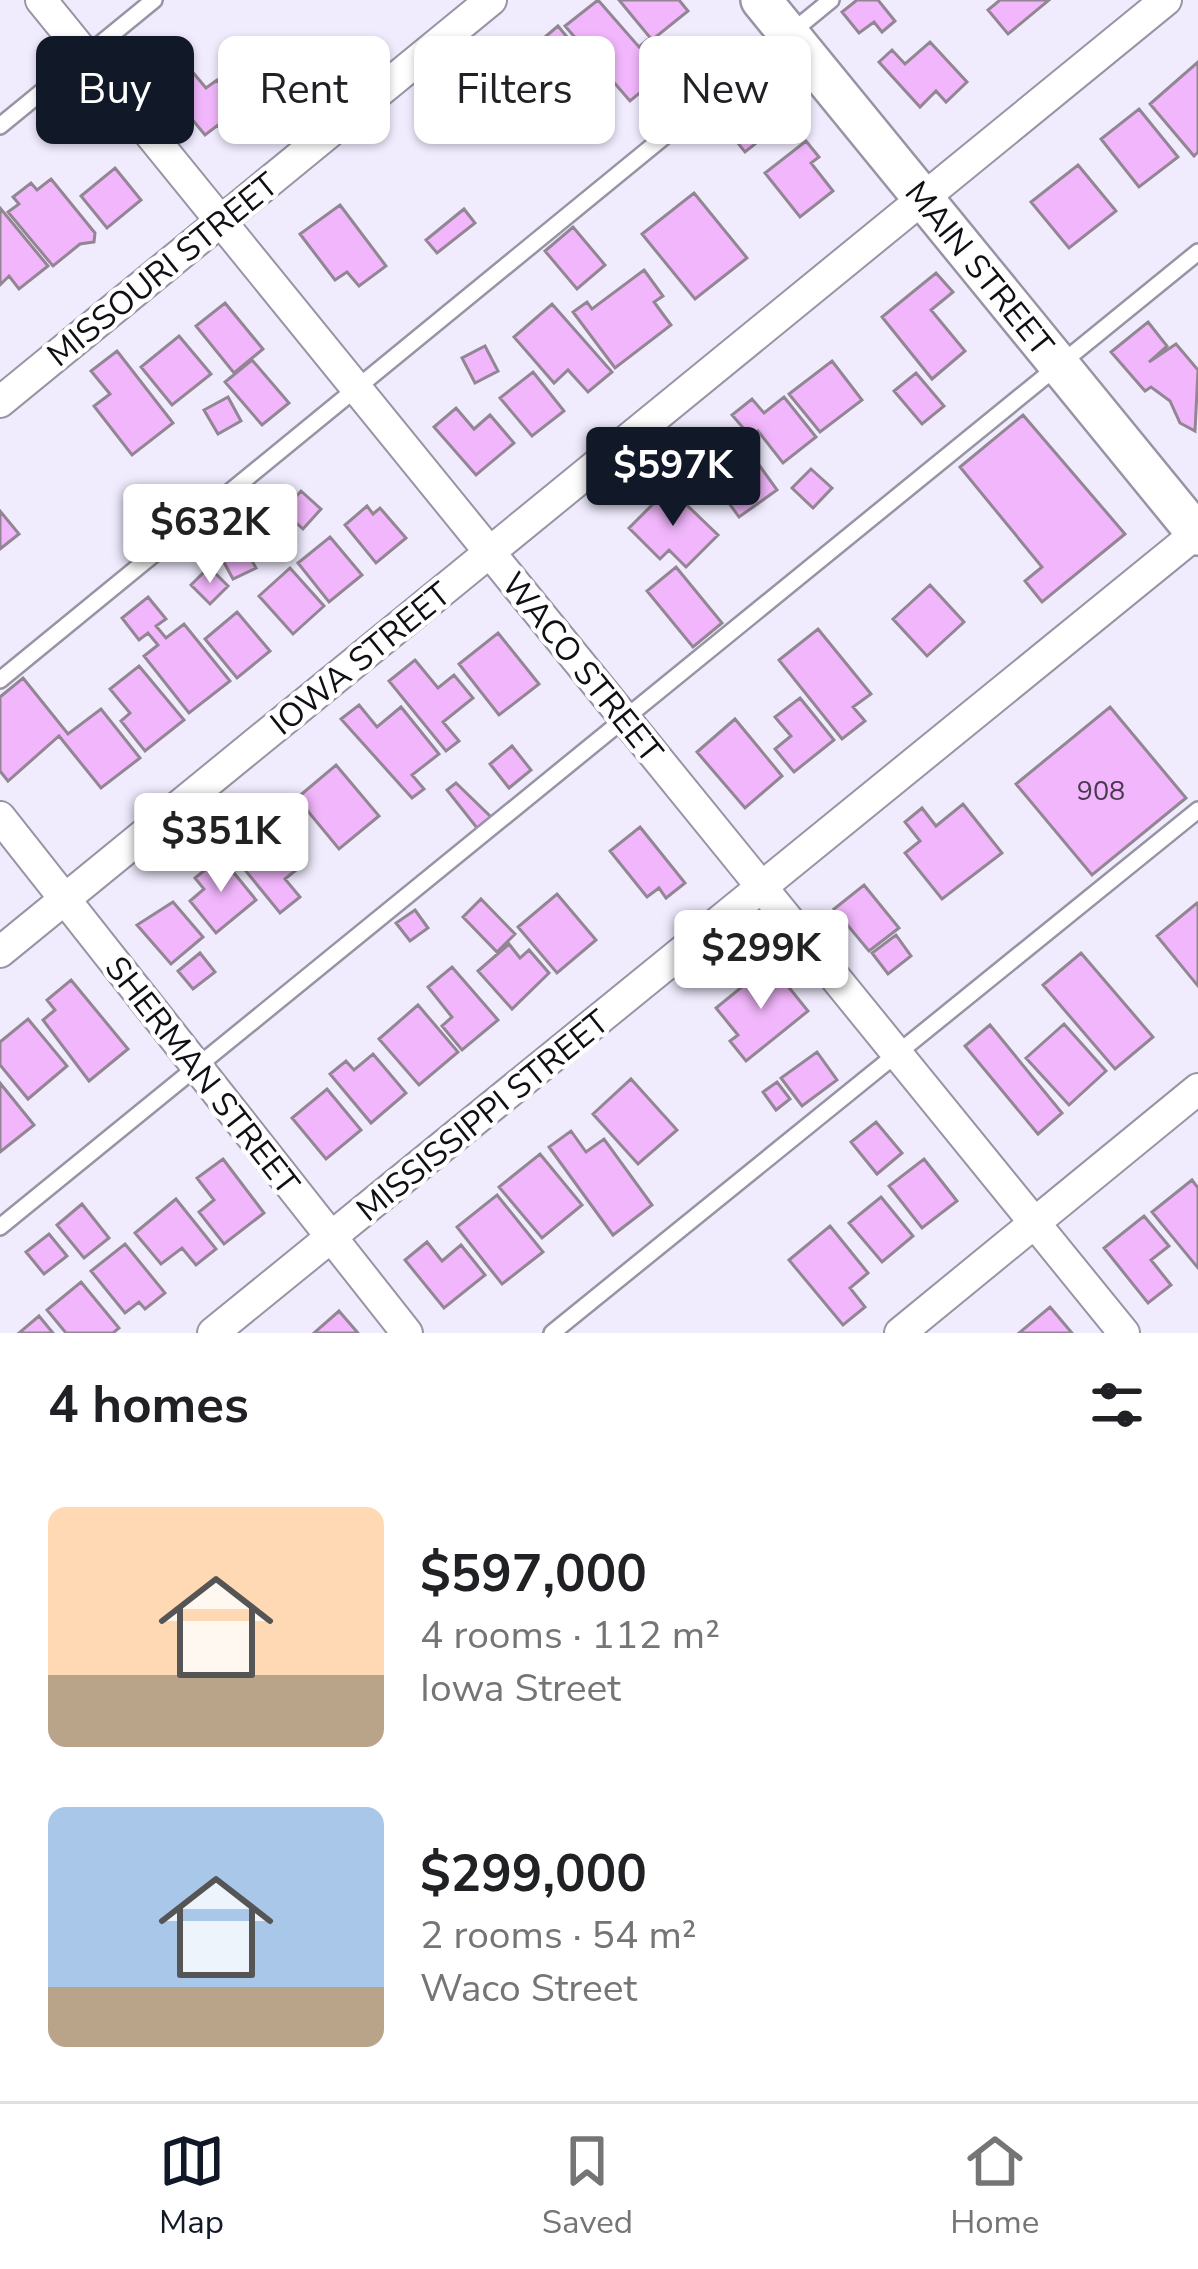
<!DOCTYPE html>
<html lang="en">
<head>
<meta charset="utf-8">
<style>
	:root { --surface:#fff; --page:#f6f6f6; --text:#202124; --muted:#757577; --line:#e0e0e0; --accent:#111827 }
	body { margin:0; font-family:"Nunito Sans",sans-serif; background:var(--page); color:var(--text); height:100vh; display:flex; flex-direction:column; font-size:45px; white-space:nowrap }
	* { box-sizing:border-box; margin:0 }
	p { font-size:39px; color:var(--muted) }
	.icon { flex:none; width:66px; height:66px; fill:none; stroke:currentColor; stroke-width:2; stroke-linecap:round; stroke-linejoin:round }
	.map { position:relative; height:1333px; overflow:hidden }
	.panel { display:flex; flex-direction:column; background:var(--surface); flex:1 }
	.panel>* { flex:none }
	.hud { position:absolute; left:36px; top:36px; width:1128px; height:108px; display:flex; gap:24px }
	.price { position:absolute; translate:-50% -102px; padding:0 27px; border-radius:12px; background:#fff; color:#222; font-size:39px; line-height:78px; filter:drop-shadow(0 3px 6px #0008) }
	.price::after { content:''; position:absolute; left:50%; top:72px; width:36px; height:27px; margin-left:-18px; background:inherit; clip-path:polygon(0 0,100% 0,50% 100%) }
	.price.current { background:var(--accent); color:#fff }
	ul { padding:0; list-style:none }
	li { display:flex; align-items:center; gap:36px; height:300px; padding:0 48px }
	li span { display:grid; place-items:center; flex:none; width:336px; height:240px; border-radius:18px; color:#555 }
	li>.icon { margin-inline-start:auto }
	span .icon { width:144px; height:144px; fill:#fffc; stroke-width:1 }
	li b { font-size:51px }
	h2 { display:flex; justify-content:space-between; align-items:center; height:144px; padding:0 48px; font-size:51px }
	.pill { padding:0 42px; border-radius:18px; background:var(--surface); box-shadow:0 3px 9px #0004; font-size:42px; line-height:108px }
	.pill.current { background:var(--accent); color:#fff }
	.tab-bar { display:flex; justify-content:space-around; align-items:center; height:168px; border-top:3px solid var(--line); background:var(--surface); font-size:33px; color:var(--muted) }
	.tab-bar a { display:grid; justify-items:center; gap:6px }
	.tab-bar .current { color:var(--accent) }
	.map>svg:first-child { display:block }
</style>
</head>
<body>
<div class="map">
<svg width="1198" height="1333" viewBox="0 0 1198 1333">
	<rect width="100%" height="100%" fill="#f0ecfe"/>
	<path fill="#f1b6fb" stroke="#928693" stroke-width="3" d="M598,0L639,47L647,40L671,67L630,101L565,26Z
		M619,0H679L688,11L652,40Z
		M857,0H878L895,21L882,32L874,22L859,33L842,12Z
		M1000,0H1049L1008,34L988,10Z
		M558,26L608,87L568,120L518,60Z
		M930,42L967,82L946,102L936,91L920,107L879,62L892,50L905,64Z
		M1198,62V152L1194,156L1150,104Z
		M190,69L206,88L217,80L247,116L225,134L218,125L205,135L167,89Z
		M506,72L530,102L486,136L462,107Z
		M752,81L784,121L745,152L713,112Z
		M1139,109L1178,157L1139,187L1101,139Z
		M806,141L819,157L811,163L833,191L800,217L765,173Z
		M1078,165L1116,211L1069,248L1031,202Z
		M115,168L141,200L107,228L81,196Z
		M51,179L95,233L94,242L80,244L53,266L8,212L19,204L13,197L31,183L37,190Z
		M694,193L747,258L695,299L642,234Z
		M340,205L386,266L359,286L347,272L335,280L300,234Z
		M0,208L48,266L19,289L9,276L0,285Z
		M464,209L475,223L437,253L426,240Z
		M573,227L605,265L577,289L545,251Z
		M644,270L663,296L654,302L671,325L615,368L573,312L587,302L592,309Z
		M936,273L953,292L931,310L965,351L932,379L882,317Z
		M225,303L263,349L234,373L196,326Z
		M552,304L612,372L588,392L568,370L554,383L514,337Z
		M1148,322L1167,346L1149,362L1176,344L1198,370L1195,431L1180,423L1170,401L1151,387L1145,391L1111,352Z
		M179,336L211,374L172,405L141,367Z
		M485,346L498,371L475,383L462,358Z
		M117,351L173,423L132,455L94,406L110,394L91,371Z
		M252,360L289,403L262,425L225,382Z
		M832,361L862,400L820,432L789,394Z
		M533,372L564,411L532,436L500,398Z
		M916,373L944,406L922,424L894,391Z
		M228,397L241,421L218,434L204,410Z
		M784,397L816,437L783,463L758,431L751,437L732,415L752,399L764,413Z
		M456,408L474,429L490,415L514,443L476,475L434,427Z
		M1023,415L1125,534L1042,602L1025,581L1042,567L960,467Z
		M716,443L726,456L744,444L777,490L739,517L696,457Z
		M811,469L832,488L813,508L792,488Z
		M669,488L718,535L686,567L669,550L660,559L629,528Z
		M301,491L321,509L303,529L283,511Z
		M367,506L373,514L380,508L406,538L376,563L345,525Z
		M0,511L19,534L0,549Z
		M330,537L362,575L329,602L298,563Z
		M242,543L256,568L233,579L220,555Z
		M209,567L228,586L210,604L191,585Z
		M676,567L722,623L693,647L647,591Z
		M290,568L324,606L293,634L259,596Z
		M930,585L964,622L927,656L893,619Z
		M148,597L166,619L156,626L166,638L184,624L230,681L189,713L144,656L158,645L148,633L139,640L122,618Z
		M237,612L270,651L237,678L205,639Z
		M818,629L871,694L853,707L865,721L842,739L779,660Z
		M498,633L539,684L499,715L459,664Z
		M415,660L438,688L454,675L473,698L443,722L459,741L446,751L389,681Z
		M139,666L184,720L145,751L121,721L130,713L110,689Z
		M23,678L68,734L101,709L140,758L101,788L59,736L8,781L0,771V697Z
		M800,698L834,740L794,772L775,749L791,736L775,717Z
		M359,705L377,727L401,707L439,754L412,775L424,789L412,798L341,719Z
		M1110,707L1186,798L1092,875L1016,784Z
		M735,719L782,776L745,808L697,752Z
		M512,746L531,770L509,788L490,764Z
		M336,765L379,816L339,849L297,798Z
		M456,783L491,817L477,828L447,790Z
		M963,804L1002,853L942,899L905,853L920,841L905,822L922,808L936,826Z
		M267,824L301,866L285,879L300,897L280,913L228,849Z
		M640,827L685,883L666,898L659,888L647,897L610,851Z
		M221,857L256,900L216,933L190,901L204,889L195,878Z
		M864,885L899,928L869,951L834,909Z
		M557,894L596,940L557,973L518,927Z
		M481,899L515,934L497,952L463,917Z
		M173,902L203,937L171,964L137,925Z
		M1197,903L1198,904V986L1157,936Z
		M415,910L428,928L410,941L396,923Z
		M896,935L911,956L888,974L872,953Z
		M509,944L520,958L529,950L549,973L512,1009L478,971Z
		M200,953L215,972L193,989L178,971Z
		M1081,953L1153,1037L1115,1069L1043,985Z
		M770,964L808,1011L746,1061L730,1041L738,1035L716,1008Z
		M452,967L498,1020L462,1050L442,1026L452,1017L428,987Z
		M71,980L128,1049L89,1081L43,1020L55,1010L47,1000Z
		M418,1005L458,1052L419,1085L379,1039Z
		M28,1019L67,1066L28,1099L0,1065V1042Z
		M1064,1024L1106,1071L1069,1105L1026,1058Z
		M990,1025L1062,1113L1038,1134L965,1046Z
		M817,1052L837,1080L802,1106L781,1078Z
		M373,1054L406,1093L371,1123L330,1074L346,1061L354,1070Z
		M631,1079L677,1130L638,1164L593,1114Z
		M777,1082L790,1099L776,1110L763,1092Z
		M0,1083L34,1125L0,1152Z
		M327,1089L361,1130L326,1159L292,1118Z
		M876,1122L902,1153L877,1174L851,1142Z
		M571,1131L586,1152L604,1139L652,1205L613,1235L549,1147Z
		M540,1154L582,1205L542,1238L499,1187Z
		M223,1159L264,1213L224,1244L199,1212L214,1200L197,1178Z
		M924,1159L957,1201L922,1228L889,1186Z
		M1192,1180L1198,1188V1268L1152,1212Z
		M497,1195L543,1252L502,1284L457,1227Z
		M881,1197L913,1236L882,1262L849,1223Z
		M176,1199L216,1249L196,1265L182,1248L161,1264L135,1233Z
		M82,1204L109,1238L84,1258L57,1225Z
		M1144,1216L1169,1246L1151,1260L1171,1285L1148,1303L1104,1248Z
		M830,1226L868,1273L850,1288L865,1307L843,1325L789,1260Z
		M49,1234L67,1256L44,1274L26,1252Z
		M427,1242L442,1261L461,1245L485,1275L444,1308L405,1260Z
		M125,1244L165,1293L145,1309L139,1302L125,1313L91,1271Z
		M81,1282L119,1328L113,1333H66L47,1310Z
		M1050,1307L1072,1333H1019Z
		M339,1311L358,1333H314Z
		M39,1316L53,1333H19Z"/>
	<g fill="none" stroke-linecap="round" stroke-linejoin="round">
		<defs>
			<path id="service" d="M0,126L154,0
				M0,680L831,0
				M0,1227L1198,252
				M552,1333L1198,810"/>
			<path id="minor" d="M41,0L1124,1333
				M0,402L491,0
				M0,817L407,1333
				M0,952L1166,0
				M213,1333L1198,532
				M900,1333L1198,1089"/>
			<path id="tertiary" d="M761,0L1198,535"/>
		</defs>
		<use href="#service" stroke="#9894a4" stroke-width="20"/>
		<use href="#minor" stroke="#9894a4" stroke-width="34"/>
		<use href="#tertiary" stroke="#9894a4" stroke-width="44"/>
		<use href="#service" stroke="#fff" stroke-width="15"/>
		<use href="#minor" stroke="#fff" stroke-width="30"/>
		<use href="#tertiary" stroke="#fff" stroke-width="39"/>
	</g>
	<g text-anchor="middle" stroke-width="9" stroke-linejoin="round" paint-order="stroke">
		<g font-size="27" fill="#48394e">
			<text x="1101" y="800">908</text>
		</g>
		<g font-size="33" fill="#100f14" stroke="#fff">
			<text transform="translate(980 268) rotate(51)" y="12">MAIN STREET</text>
			<text transform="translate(162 269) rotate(-39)" y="12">MISSOURI STREET</text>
			<text transform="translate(360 658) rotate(-39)" y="12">IOWA STREET</text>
			<text transform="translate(583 667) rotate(51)" y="12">WACO STREET</text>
			<text transform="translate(203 1075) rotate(52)" y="12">SHERMAN STREET</text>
			<text transform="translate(482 1115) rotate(-39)" y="12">MISSISSIPPI STREET</text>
		</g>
	</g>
</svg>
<b class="price current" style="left:673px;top:529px">$597K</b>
<b class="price" style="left:210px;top:586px">$632K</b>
<b class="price" style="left:221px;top:895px">$351K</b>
<b class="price" style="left:761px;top:1012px">$299K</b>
<div class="hud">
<a class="pill current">Buy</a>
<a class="pill">Rent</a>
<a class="pill">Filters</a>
<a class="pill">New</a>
</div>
</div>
<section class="panel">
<h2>4 homes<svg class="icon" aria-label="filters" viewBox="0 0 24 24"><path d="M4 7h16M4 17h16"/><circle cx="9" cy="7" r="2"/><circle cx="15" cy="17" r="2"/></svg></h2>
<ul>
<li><span style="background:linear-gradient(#ffd9b3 70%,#b9a48a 0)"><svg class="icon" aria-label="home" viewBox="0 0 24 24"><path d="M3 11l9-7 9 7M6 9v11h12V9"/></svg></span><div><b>$597,000</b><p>4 rooms · 112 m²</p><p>Iowa Street</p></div></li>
<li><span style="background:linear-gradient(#a9c7e8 75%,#b9a48a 0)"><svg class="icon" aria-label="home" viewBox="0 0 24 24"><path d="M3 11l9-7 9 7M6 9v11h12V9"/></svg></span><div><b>$299,000</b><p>2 rooms · 54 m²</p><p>Waco Street</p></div></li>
</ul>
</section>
<nav class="tab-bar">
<a class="current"><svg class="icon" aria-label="map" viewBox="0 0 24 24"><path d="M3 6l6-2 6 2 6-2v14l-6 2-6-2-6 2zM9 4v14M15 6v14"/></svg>Map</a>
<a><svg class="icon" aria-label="saved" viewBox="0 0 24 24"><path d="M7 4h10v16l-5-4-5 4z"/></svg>Saved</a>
<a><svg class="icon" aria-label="home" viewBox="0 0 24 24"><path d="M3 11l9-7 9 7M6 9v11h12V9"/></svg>Home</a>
</nav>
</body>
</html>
